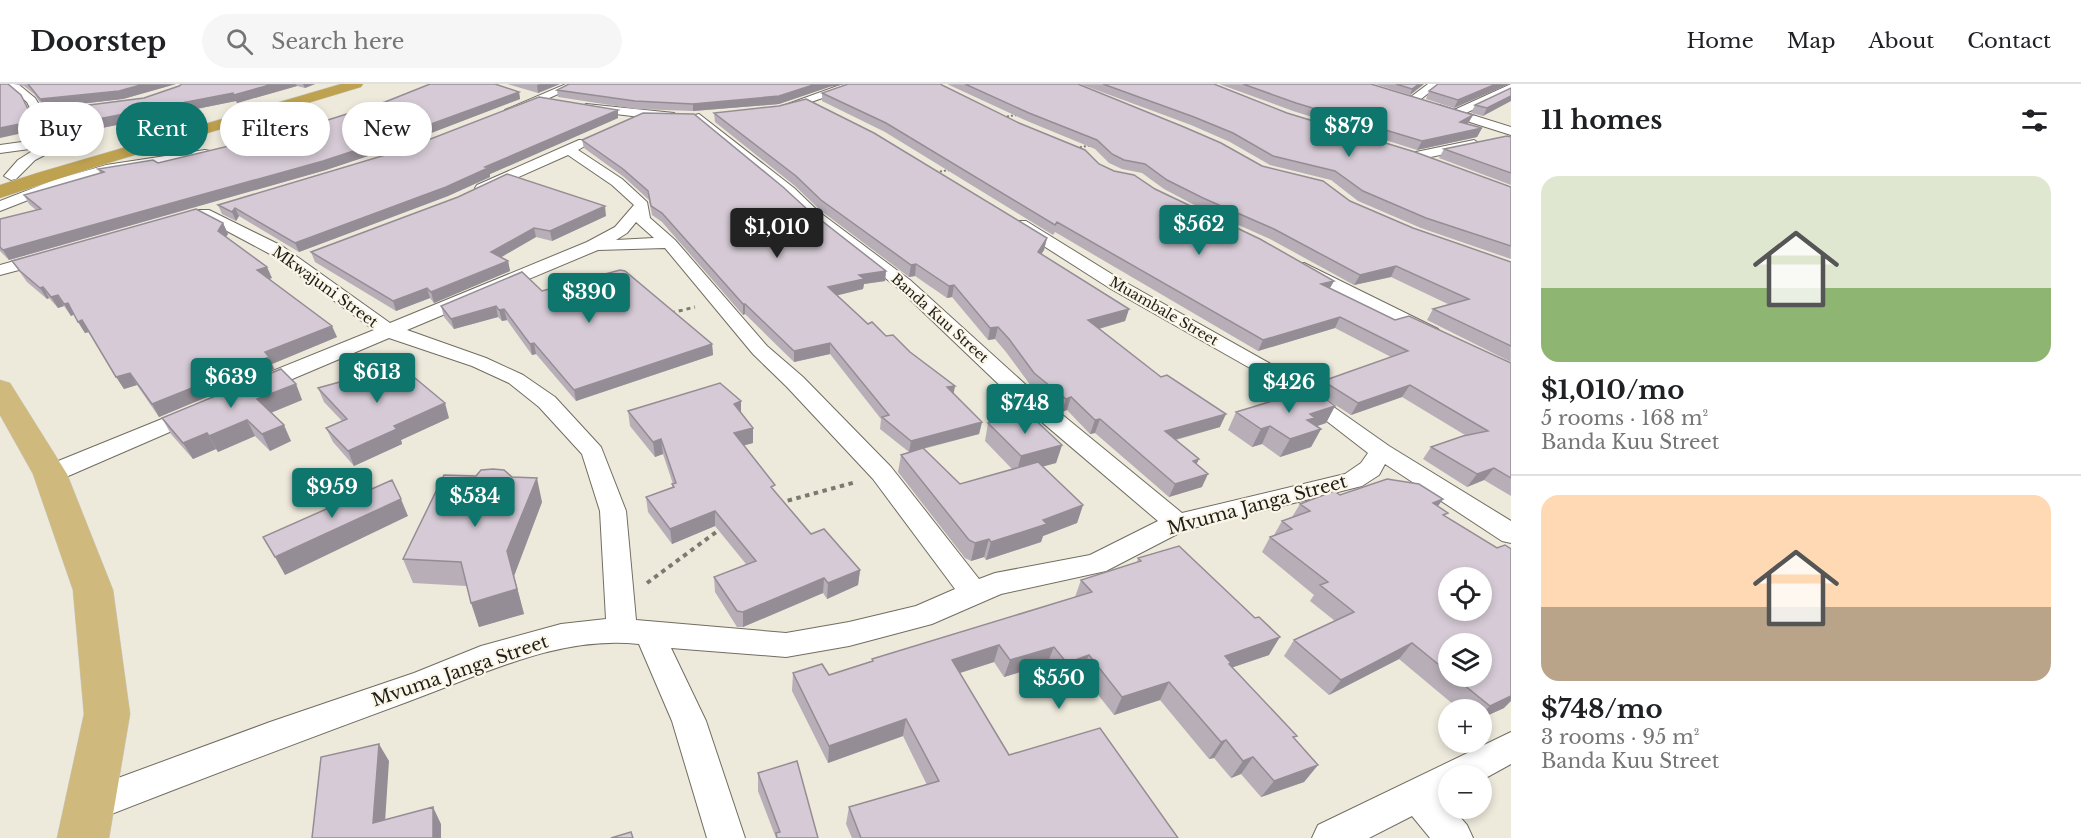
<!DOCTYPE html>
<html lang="en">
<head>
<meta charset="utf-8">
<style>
	:root { --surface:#fff; --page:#f6f6f6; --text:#202124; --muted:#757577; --line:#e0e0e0; --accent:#0f766e }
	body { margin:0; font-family:"Libre Baskerville",serif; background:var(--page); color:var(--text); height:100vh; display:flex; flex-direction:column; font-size:22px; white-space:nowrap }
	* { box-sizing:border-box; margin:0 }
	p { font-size:20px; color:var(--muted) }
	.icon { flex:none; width:33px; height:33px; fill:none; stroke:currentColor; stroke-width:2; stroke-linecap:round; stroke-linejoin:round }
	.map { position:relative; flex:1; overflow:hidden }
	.side { display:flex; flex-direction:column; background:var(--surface); width:570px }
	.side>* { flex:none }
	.banner { position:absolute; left:18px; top:18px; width:570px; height:54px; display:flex; gap:12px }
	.controls { position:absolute; left:1438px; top:483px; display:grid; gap:12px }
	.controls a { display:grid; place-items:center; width:54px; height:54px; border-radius:50%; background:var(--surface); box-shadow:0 3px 9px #0003; font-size:30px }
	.price { position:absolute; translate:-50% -51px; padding:0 14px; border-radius:6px; background:var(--accent); color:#fff; font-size:20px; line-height:39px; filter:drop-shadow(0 2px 3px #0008) }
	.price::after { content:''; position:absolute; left:50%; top:36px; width:18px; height:14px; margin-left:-9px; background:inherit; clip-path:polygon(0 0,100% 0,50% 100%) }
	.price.selected { background:#222; color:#fff }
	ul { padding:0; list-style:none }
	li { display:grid; align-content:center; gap:12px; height:318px; padding:0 30px }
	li+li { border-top:2px solid var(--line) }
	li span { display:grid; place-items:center; height:186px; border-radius:18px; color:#555 }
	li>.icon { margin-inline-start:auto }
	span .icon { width:108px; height:108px; fill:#fffc; stroke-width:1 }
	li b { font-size:26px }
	h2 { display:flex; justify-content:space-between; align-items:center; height:72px; padding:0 30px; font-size:26px }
	.tag { padding:0 21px; border-radius:27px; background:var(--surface); box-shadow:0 3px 9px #0003; font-size:21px; line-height:54px }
	.tag.selected { background:var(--accent); color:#fff }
	header { display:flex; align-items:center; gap:36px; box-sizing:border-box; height:84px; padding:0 30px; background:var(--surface); border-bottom:2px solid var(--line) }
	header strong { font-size:28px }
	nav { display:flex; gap:33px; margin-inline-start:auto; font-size:21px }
	.search { width:420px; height:54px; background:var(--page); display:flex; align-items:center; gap:15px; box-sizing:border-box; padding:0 21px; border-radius:33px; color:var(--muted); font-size:22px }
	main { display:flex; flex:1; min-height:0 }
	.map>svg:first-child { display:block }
</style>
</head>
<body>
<header>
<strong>Doorstep</strong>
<div class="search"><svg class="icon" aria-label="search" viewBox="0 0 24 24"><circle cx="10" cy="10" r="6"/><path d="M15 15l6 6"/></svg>Search here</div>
<nav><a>Home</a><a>Map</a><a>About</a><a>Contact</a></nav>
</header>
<main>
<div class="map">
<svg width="1511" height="754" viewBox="0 0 1511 754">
	<rect width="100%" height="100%" fill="#ede9db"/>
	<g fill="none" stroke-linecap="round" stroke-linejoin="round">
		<defs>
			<path id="minor" d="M6,0H18L35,14L43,27L74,43L76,46L74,50L78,54L35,76L16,95L11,96L4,92L18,76L37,64L0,69V61L51,54L62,53L63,47L34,32L27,18Z
				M566,0H581L515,29H507L505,26Z
				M843,0H862L780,29L774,25Z
				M1428,0H1440L1416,19H1408V15Z
				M1511,0V7L1466,29L1511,43V51L1435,27L1433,25L1439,21L1454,26Z
				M586,20L674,29L680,33L674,37L582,26L580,24Z
				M699,30L794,104L819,128L910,196L1026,301L1182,429L1345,390L1361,379L1368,369L1315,328L1264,292L1111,205L1014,143L1012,140L1014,137H1026L1123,197L1278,284L1389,362L1511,437V459L1502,457L1385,380L1379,391L1362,402L1185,446L1106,487L1001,510L932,540L849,562L786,573L671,564L706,637L745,754H707L672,637L639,560C558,551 482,591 407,618C301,657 196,697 91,738L78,733L73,721L78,709L91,704L270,638L414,589L481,562L561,540L606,535L600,427L582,370L539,323L509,299L472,282L389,254L264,307L256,308L248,307L245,302L248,297L374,246L270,170L199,132L196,129L199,126H209L282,162L390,239L587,158L615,143L634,121L612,101L568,71L487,107H477L475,104L477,101L579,56H589L590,59L578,66L622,95L647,118L650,134L675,156L767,262L803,293L891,383L979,495L995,489L1090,471L1158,437L1010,311L898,204L809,134L784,110L695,37V31ZM636,138L654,154L616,156L627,149ZM665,164L753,270L787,303L873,395L955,505L916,522L849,538L786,549L636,536L626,427L601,363L555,313L523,291L486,274L407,246L598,166Z
				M1474,56L1480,60L1479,63L1416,76L1409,72L1416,68Z
				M205,66L210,67L212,70L210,73L108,89L64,102L0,127V117L54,96L106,81Z
				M47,168L53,169L55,173L53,177L0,191V181Z
				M1304,179L1438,245L1441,249L1438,253H1424L1298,188L1295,184L1298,180Z
				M194,322L202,324L205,329L202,334L59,396L50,398L41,396L38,390L41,384Z
				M1511,648V680L1482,696V692H1449V712L1444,715L1449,721V724H1452L1467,741L1473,754H1430L1412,732L1369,754H1312L1318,741Z"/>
			<path id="primary" d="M0,296L10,299L67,390L113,506L130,630L109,754H57L84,630L73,506L33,390L0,331Z"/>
			<path id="trunk" d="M341,0H363L361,3L95,83L0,114V101L37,89Z"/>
		</defs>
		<use href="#minor" stroke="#716d61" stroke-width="2"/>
		<use href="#primary" stroke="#c9c9c8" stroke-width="1"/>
		<use href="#trunk" stroke="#c9c9c8" stroke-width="1"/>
		<path stroke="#7c7970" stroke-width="2" stroke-dasharray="2 2" stroke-linecap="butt" d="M1003,33L1017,31
			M1076,64L1092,61
			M936,88L950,86"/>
		<path stroke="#7c7970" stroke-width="3" stroke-dasharray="4 4" stroke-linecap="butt" d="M671,229L695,223"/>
		<path stroke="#7c7970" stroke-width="4" stroke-dasharray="4.5 4.5" stroke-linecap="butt" d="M779,419L856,398
			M647,499L723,443"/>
		<use href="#minor" fill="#fff" fill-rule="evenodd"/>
		<use href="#primary" fill="#cfb97c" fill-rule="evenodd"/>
		<use href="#trunk" fill="#bfa250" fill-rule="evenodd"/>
	</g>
	<path fill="#b7aeb7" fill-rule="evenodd" d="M13,0H176L123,15L44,24L34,10L24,2Z
		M182,0H315L305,4L297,2L237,19L236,17L77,49L72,40L62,34L58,25L144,14L179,2Z
		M507,0H560L538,9Z
		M947,0H1078L1262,82L1350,117L1413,144L1511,178V278L1427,236L1433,225L1450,221L1391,193L1354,201L1270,155L1200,124L1164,105L1142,89L1122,85L1109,79L1095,65L1027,37Z
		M1080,0H1214L1287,29L1511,103V175L1421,144L1358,117L1331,96L1270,81L1230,58L1191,41Z
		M1219,0H1371L1473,31L1468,40L1482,44L1477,53L1417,66L1293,27Z
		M1375,0H1424L1410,11Z
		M1438,0H1509L1454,24L1426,15L1429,7Z
		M829,3L779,20L693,27L636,25L558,13L557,6Z
		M1511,4L1483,32L1471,29L1475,21Z
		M519,8L520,15L392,64L326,86L9,176L0,167V135L36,126L29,120L24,111L100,89L98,85L158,79Z
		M822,9L1099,80L1155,105L1334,197L1330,204L1395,236L1511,279V412L1484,396L1467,403L1423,375L1431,363L1465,351L1402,313L1351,331L1317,309L1323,297L1391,273L1335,244L1258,267L1055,148L1053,151L885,48L822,17Z
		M618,26V34L490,90V93L448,112L299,168L239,132L236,137L222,130L218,121Z
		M714,29L1047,154L1044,166L1041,170L1129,225L1125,237L1099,245L1220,343L1176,356L1197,380L1202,403L1169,413L1095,349L1090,350L1067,326L1062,328L1031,302L1006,268L995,255L988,256L952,213L947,214L915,192L909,193L820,126L795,102L715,38Z
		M1511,53V101L1439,74L1444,65Z
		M582,56L808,126L886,187L885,197L864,200L863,205L837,211L868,240L910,268L955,302L953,310L982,338L979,350L923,365L960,400L1012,385L985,357L988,339L1062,361L1056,379L1042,382L1083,421L1077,439L1043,452L1041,458L986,476L984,473L971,477L965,474L898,388L901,371L909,368L880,345L881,335L830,270L794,278L745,230L743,231L662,138L652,131L649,116L624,93L584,64Z
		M606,132L552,157L536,153L501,173L508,177L510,187L434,219L430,214L396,227L315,178L311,168Z
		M223,139L228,150L226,153L272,194L269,195L337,253L272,280L274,285L159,333L137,301L124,305L89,248L85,249L74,230L71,232L64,222L58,224L49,214L47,215L27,198L12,177Z
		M542,207L712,260L713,271L576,317L536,270L532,271L507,236L502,237L498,233L454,245L444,233L441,222Z
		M296,300L302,316L271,329L291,357L270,367L255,352L218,368L216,365L193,375L171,350L162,334Z
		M318,304L449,334L401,356L402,360L354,382L333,358L326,344L342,337L324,318Z
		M741,317V330L753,359L744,361L775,408L811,450L860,486L858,501L827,515L823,509L743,543H737L715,508L714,493L746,480L715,442L672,460L648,428L646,413L672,403L673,400L663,370L655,373L630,342L628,327Z
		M1335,322L1326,339L1316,342L1321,345L1311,363L1280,373L1262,360L1252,363L1228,346L1236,328Z
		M1340,411L1438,422L1445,432L1504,624L1482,634V626H1460L1399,575L1329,611L1284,572L1294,556L1335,537L1310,517L1314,511L1262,468L1270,453L1274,451L1282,437L1292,433L1300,420ZM1449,560L1482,592H1449Z
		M542,418L514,492L524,530L479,543L467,502L413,499L403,475Z
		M1138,474L1269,571L1232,583L1318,681L1304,698L1261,713L1241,690L1231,694L1214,674L1209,675L1160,616L1114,631L1081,589L1060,596L1047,580L1004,593L994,578L960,589L1009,671L1178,754H852L846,740L849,723L927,701L903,652L828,679L792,607L793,589L829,591L872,577V575L1075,513L1081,496L1137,478Z
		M758,689L818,754H776L758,707Z"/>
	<path fill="#958d95" d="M144,0H176L123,15L44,24L40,15Z
		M273,0H296L297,2L237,19L236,17L77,49L72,40Z
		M303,0H315L305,4Z
		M540,0H560L538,9L537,1Z
		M816,0H847L829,3L779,20L693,27V20Z
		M1419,0H1424L1410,11L1412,5Z
		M1496,0H1509L1454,24L1458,16Z
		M519,8L520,15L392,64L326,86L9,176L3,166Z
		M1511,12V17L1483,32L1487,24Z
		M618,26V34L490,90V93L448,112L299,168L295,159L485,83Z
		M1473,31L1468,39L1456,46L1460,38Z
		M56,39L61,48L60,51L28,55L23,46Z
		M19,40L23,49L0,54V44Z
		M1482,44L1477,53L1417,66L1422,57Z
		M605,122L606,132L552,157L550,147Z
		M235,124L239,132L236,137L232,128Z
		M223,139L228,150L222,158L218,147Z
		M534,144L536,153L493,178L491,168Z
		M1047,154L1044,166L1036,179L1038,168Z
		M508,177L510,187L434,219L431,208Z
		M916,180L915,192L909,193L911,181Z
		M1396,182L1391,193L1354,201L1360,191Z
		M267,183L272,194L262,197L257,186Z
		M886,187L885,197L864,200L863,205L827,214L828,203L859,191Z
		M1334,197L1328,207L1321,200Z
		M954,201L952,213L947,214L949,202Z
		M43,203L49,214L47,215L40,204Z
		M427,204L430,214L396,227L393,217Z
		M58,211L64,222L58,224L51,213Z
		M68,219L75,230L71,232L64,220Z
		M743,220H745V230L743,231Z
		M496,222L498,233L454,245L451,235Z
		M504,225L507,236L502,237L499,226Z
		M1129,225L1125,237L1084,249L1088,236Z
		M1340,233L1335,244L1258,267L1263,256Z
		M82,236L89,248L85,249L78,238Z
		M332,242L337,253L272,280L274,285L159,333L152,320L265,268Z
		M998,243L995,255L988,256L990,244Z
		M534,259L536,270L532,271L530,260Z
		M830,259V270L794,278V267Z
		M712,260L713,271L576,317L574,306Z
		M130,289L137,301L124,305L116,293Z
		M296,300L302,316L265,331L257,315Z
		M1410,301L1402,313L1351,331L1358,319Z
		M955,302L953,313L947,303Z
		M1071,313L1067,326L1062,328L1066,315Z
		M741,317V332L734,320Z
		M445,319L449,334L401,356L402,360L354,382L348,367L394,342Z
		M1335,322L1326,339L1309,345H1321L1311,363L1280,373L1290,355L1310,330Z
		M1226,330L1220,343L1159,360L1165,347Z
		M1100,335L1095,349L1090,350L1095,336Z
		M247,336L255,352L218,368L209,352Z
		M982,338L979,350L909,368L911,357Z
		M284,341L291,357L270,367L262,350Z
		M1270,342L1262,360L1252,363L1261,345Z
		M753,344V359L735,364L734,349Z
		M207,349L216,365L193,375L183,359Z
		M661,355L663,370L655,373L653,358Z
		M1062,361L1056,379L1016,390L1021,372Z
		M1199,375L1193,388V377Z
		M1494,384L1484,396L1467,403L1477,390Z
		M1208,390L1202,403L1169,413L1175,400Z
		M537,394L542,418L514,492L524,530L479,543L471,519Z
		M401,415L408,432L285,491L275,473Z
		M1443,415L1432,431L1433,419Z
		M1083,421L1077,439L1043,452L1041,458L986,476L991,458L1043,436Z
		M715,427V442L672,460L670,445Z
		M989,455L984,473L971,477L975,459Z
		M860,486L858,501L827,515L828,499Z
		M824,494L823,509L743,543V528Z
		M1280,553L1269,571L1228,585L1225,572Z
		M1412,559L1399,575L1329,611L1341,596Z
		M999,561L994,578L947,593L952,576Z
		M1054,563L1047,580L1004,593L1010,576Z
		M1089,571L1081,589L1060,596L1067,579Z
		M1169,598L1160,616L1114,631L1122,613Z
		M1511,610V617L1504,624L1482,634V630L1490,622Z
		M906,635L903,652L828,679L829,662Z
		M1226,656L1214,674L1209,675L1221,658Z
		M379,660L389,677L384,754L373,739Z
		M1253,673L1241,690L1231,694L1243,677Z
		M1318,681L1304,698L1261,713L1274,697Z
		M433,723L441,740V754H433Z"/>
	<path fill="#d5cad5" stroke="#958d95" stroke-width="1.5" fill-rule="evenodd" d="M0,0H8L21,11L28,25L56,39L55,42L23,46L19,40L0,44Z
		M28,0H144L119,7L40,15Z
		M182,0H273L234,11L233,9L72,40L71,33L58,25L144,14L179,2Z
		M430,0H495L519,8L390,55L323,77L3,166L0,163V135L41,125L24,111L104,88L98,85L153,76L158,79L296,46L385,18Z
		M569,0H816L779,12L693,20L635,17L557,6Z
		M848,0H940L1019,39L1085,66L1099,80L1114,87L1134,91L1155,105L1260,155L1334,197L1321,200L1395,236L1409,232L1511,279V394L1494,384L1477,390L1431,363L1463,352L1488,347L1410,301L1358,319L1323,297L1408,267L1340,233L1263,256L1057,138L1055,141L886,39L822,9Z
		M965,0H1078L1184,43L1221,59L1262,82L1323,97L1350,117L1413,144L1511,178V262L1433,225L1469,215L1396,182L1360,191L1274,145L1203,114L1167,96L1145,80L1124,76L1112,70L1097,56L1029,29Z
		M1103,0H1214L1287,29L1415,68L1511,103V162L1426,134L1363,107L1335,87L1273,72L1233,49L1194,33Z
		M1243,0H1371L1473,31L1460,38L1482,44L1422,57L1296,19Z
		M1396,0H1419L1412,5Z
		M1438,0H1496L1458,16L1429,7Z
		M1511,4V12L1487,24L1475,21Z
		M539,13L618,26L485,83L488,84L446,103L295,159L235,124L232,128L218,121L402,66Z
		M806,15L874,49L1047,154L1038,168L1129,225L1088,236L1161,293L1167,291L1226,330L1165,347L1199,375L1193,377L1208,390L1175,400L1100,335L1095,336L1071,313L1066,315L1034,289L1009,255L998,243L990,244L954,201L949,202L916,180L911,181L821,116L796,92L714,29L779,22Z
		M643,29L694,30L783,103L808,126L886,187L859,191L864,195L828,203L868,240L872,238L886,252L893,251L910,268L955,302L947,303L982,338L911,357L882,333L889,331L830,259L794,267L745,220H743L662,129L651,122L648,107L623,85L582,56Z
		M1507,52L1511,53V89L1444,65Z
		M507,90L605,122L550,147L534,144L491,168L508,177L431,208L427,204L393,217L311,168L458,113Z
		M196,125L223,139L218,147L267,183L257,186L332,242L265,268L269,273L152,320L130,289L116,293L82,236L78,238L68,219L64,220L58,211L51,213L43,203L40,204L20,187L12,177Z
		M620,186L625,187L712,260L574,306L534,259L530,260L504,225L499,226L496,222L451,235L441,222L522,188L542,207Z
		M391,280L398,286L403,284L445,319L394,342L397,345L348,367L326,344L347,335L318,304L358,293Z
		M281,285L296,300L257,315L284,341L262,350L247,336L209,352L207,349L183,359L162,334Z
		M720,299L741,317L734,320L753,344L734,349L775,401L771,403L811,450L824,445L860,486L828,499L824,494L743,528L737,527L714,493L756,477L715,427L670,445L646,413L674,403L672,400L676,399L661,355L653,358L628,327Z
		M1312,305L1335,322L1310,330L1315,334L1307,336L1321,345L1290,355L1270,342L1261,345L1236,328Z
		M1029,330L1062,361L1021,372L988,339Z
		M923,364L960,400L1038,378L1083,421L1043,436L1047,440L991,458L989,455L975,459L969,456L901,371Z
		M493,385L504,386L512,393L537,394L507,467L517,505L471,519L461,478L403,475L444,391L476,392L481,386Z
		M1387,395L1419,400L1443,415L1433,419L1448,429L1443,431L1497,464L1505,461L1511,465V612L1490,622L1453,592H1482V560H1449V589L1412,559L1341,596L1294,556L1354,528L1320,501L1328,498L1270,453L1292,445L1282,437L1310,427L1300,420L1334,407L1340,411ZM1449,494H1482V526H1449Z
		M392,396L401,415L275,473L263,453Z
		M1179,462L1255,534L1259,533L1280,553L1225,572L1231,579L1229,580L1297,652L1293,653L1318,681L1274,697L1253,673L1243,677L1226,656L1221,658L1169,598L1122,613L1089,571L1067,579L1054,563L1010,576L999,561L952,576L1009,671L1100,644L1178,754H861L849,723L939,697L906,635L829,662L793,589L822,580L829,591L873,577L872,575L1092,508L1081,496L1141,477L1138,474Z
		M379,660L373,739L433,723V754H312L321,673Z
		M797,677L818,754H777L776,749L780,748L758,689Z
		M631,748L633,754H611Z"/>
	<g text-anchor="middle" stroke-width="4.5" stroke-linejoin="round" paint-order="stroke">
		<g font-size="14" fill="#1f1e19" stroke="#fbf6e8">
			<text transform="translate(1164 227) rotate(30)" y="5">Muambale Street</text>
			<text transform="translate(940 234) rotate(42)" y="5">Banda Kuu Street</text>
		</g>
		<g font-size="15" fill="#1f1e19" stroke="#fbf6e8">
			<text transform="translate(325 203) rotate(36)" y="5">Mkwajuni Street</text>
		</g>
		<g font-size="18" fill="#1f1e19" stroke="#fbf6e8">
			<text transform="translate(1257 421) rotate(-15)" y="6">Mvuma Janga Street</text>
			<text transform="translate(460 587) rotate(-19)" y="6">Mvuma Janga Street</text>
		</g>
	</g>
</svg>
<div class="controls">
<a><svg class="icon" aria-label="locate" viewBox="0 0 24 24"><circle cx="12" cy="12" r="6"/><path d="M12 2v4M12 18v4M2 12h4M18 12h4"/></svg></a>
<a><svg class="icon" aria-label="layers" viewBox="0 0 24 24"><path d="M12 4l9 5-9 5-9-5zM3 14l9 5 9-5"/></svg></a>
<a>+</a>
<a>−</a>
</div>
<b class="price" style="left:1349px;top:74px">$879</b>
<b class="price" style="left:1199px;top:172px">$562</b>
<b class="price selected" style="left:777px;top:175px">$1,010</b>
<b class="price" style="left:589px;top:240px">$390</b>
<b class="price" style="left:377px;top:320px">$613</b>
<b class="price" style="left:231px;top:325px">$639</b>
<b class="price" style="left:1289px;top:330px">$426</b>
<b class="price" style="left:1025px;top:351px">$748</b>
<b class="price" style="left:332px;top:435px">$959</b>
<b class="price" style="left:475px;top:444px">$534</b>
<b class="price" style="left:1059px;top:626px">$550</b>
<div class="banner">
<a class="tag">Buy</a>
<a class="tag selected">Rent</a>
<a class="tag">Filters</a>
<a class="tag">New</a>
</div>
</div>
<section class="side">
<h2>11 homes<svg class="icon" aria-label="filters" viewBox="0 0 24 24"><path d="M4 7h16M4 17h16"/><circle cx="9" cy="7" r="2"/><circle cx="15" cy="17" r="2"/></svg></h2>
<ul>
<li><span style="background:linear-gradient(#dfe7d0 60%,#8fb573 0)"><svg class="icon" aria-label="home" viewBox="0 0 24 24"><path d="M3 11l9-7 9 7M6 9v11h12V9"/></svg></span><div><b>$1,010/mo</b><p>5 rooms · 168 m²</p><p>Banda Kuu Street</p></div></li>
<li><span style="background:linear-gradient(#ffd9b3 60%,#b9a48a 0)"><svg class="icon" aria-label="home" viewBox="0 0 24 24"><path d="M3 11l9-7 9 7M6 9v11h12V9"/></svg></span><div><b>$748/mo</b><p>3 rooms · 95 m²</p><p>Banda Kuu Street</p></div></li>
</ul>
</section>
</main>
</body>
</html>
